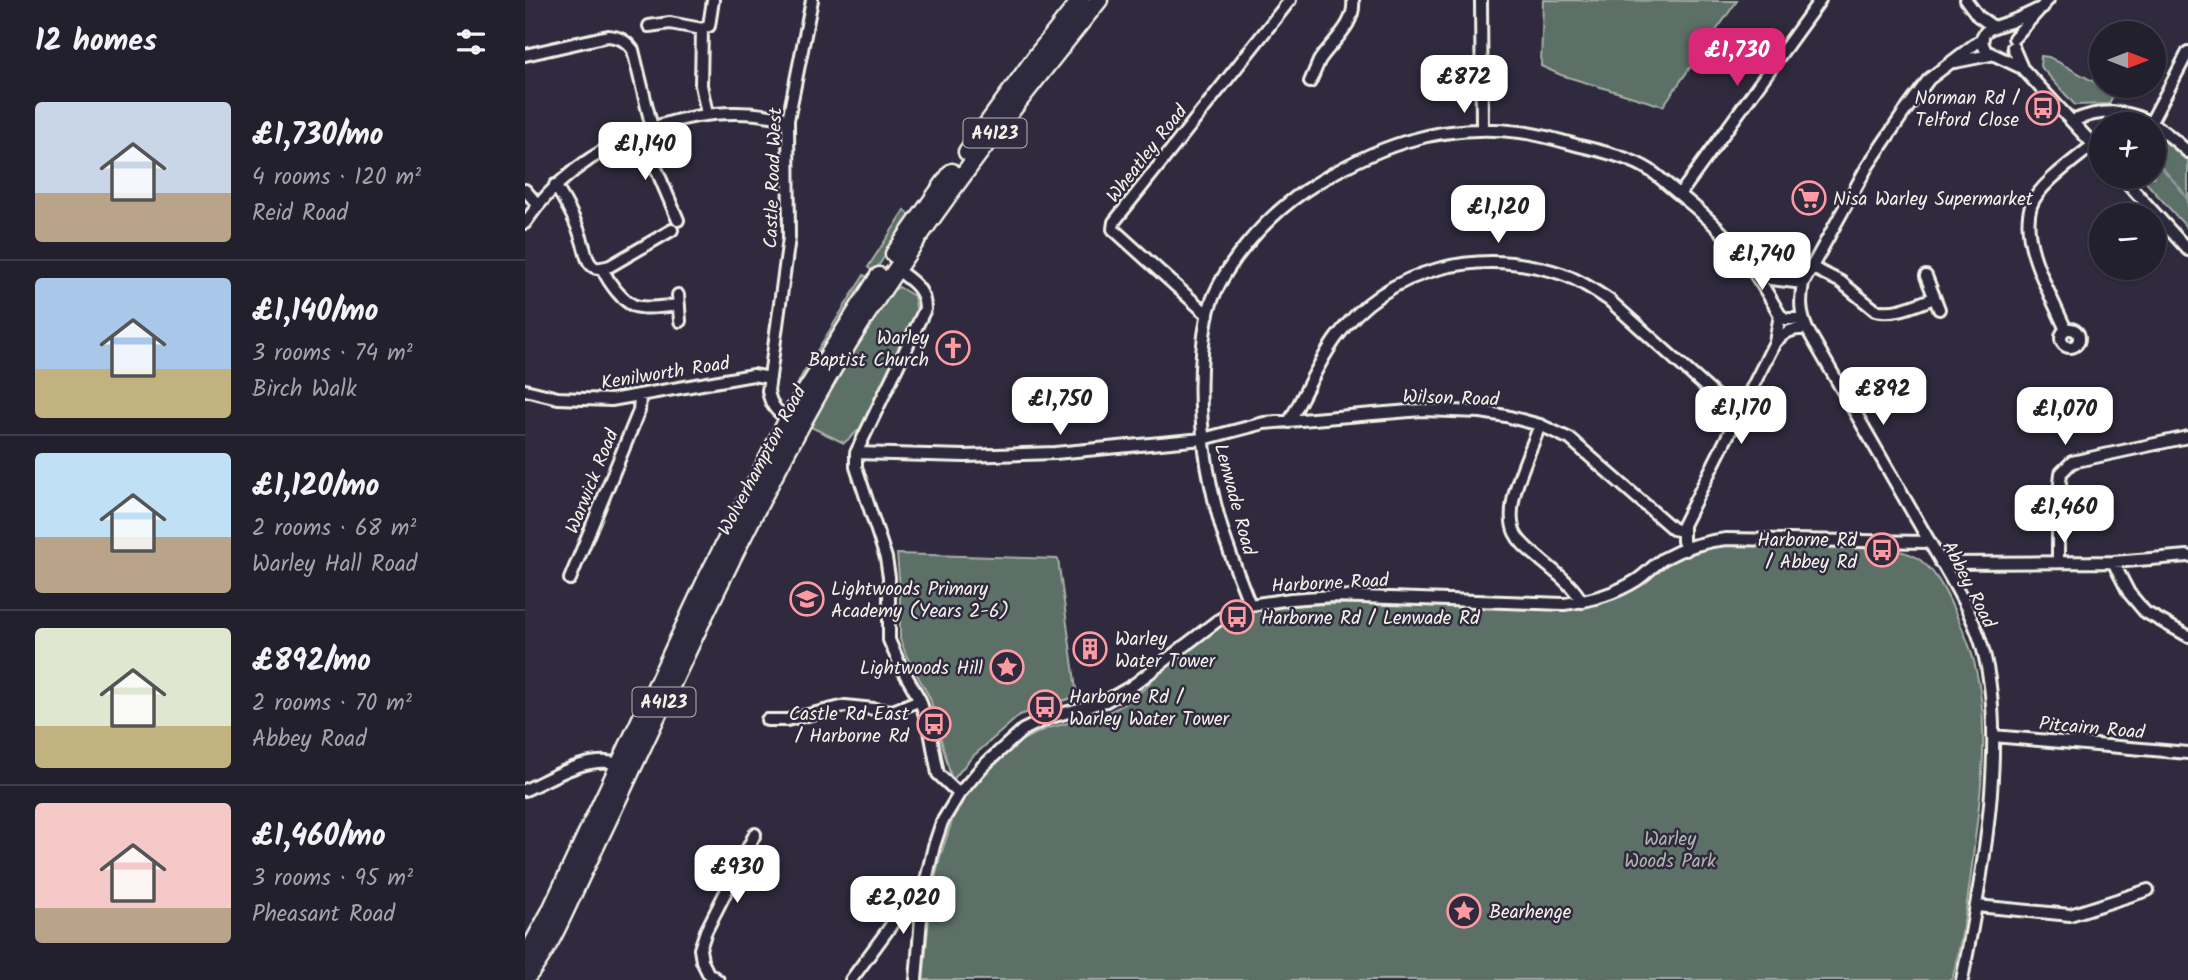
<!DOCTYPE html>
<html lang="en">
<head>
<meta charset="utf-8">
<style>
	:root { --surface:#23202e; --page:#2b2836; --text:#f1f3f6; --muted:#a3a3aa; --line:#403e4a; --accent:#db2777 }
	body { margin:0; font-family:Kalam,sans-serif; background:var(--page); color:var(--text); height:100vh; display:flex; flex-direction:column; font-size:26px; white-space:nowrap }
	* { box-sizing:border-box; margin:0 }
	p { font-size:23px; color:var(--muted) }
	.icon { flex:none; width:38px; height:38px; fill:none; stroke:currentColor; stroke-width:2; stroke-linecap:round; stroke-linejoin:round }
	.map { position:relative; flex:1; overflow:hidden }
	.details { display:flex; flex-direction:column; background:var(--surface); width:525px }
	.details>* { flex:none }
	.needle { width:46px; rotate:90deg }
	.controls { position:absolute; left:1564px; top:21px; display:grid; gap:14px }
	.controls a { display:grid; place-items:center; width:77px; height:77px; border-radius:50%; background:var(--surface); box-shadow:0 2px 5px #0004,0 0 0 2px var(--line); font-size:35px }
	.price { position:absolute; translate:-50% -60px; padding:0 16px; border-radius:14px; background:#fff; color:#222; font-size:23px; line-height:46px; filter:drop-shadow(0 2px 4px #0008) }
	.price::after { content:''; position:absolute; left:50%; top:42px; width:21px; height:16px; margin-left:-10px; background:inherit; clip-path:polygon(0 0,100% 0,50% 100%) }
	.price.active { background:var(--accent); color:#fff }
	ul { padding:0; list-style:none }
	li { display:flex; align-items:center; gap:21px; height:175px; padding:0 35px }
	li+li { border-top:2px solid var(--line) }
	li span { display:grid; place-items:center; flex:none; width:196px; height:140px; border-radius:7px; color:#555 }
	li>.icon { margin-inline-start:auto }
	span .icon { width:84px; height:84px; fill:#fffc; stroke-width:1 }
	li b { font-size:30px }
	h2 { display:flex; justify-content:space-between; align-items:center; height:84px; padding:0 35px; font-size:30px }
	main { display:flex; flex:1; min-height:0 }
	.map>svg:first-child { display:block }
</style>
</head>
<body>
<main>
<section class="details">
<h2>12 homes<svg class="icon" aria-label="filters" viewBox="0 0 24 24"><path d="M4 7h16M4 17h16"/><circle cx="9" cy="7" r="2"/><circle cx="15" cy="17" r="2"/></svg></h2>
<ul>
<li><span style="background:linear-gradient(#c9d6e8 65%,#b9a48a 0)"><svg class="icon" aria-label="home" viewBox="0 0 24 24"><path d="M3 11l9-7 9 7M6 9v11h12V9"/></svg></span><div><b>£1,730/mo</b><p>4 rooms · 120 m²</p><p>Reid Road</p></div></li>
<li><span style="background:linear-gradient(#a9c7e8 65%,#c2b280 0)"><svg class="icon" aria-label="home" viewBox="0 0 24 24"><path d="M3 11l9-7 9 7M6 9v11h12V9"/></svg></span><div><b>£1,140/mo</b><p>3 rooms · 74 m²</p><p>Birch Walk</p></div></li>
<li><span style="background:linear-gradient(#bfe0f5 60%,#b9a48a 0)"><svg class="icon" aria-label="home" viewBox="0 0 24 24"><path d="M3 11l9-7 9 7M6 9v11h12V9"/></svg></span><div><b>£1,120/mo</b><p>2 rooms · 68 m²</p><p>Warley Hall Road</p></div></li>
<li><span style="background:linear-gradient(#dfe7d0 70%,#c2b280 0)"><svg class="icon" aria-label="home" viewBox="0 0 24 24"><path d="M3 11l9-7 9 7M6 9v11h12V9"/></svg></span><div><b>£892/mo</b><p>2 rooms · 70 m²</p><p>Abbey Road</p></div></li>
<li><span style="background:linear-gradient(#f6c9c9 75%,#b9a48a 0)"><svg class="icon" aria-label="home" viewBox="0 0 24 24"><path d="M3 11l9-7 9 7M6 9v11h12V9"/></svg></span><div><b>£1,460/mo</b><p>3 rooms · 95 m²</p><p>Pheasant Road</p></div></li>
</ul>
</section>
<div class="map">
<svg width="1663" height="980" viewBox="0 0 1663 980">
	<rect width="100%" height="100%" fill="#2f2a3d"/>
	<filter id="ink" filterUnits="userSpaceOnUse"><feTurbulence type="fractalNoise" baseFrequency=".0143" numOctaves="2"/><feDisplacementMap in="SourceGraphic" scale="14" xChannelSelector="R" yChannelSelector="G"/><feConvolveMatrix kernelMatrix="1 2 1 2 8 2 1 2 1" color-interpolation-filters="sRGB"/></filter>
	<g filter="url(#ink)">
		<path fill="#5c6f67" stroke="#a8b0a8" stroke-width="2" d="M1018,0L1212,1L1138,106L1036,75L1016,66Z
			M1516,56L1524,57L1589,93L1584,104L1550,105L1515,66Z
			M1629,131L1663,159V229L1616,177H1629Z
			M380,210L384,214L385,218L350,271H347L343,267Z
			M339,275L344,278L261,408L277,375Z
			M374,287L389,296L392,313L335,429L319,443L284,426L366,292Z
			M1197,544L1358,548C1368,550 1380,551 1389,556C1409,567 1420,590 1429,610C1438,630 1447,649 1451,670C1464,724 1457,784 1450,839C1445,887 1439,933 1427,980H398L406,898L415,857L430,812L453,778L497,740L523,728L582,713L600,704L621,687L634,671L652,656L703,619L724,612L778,605L846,603L1049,609L1091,597L1149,560Z
			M372,554L533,559L552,696L495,715L446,758L427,781L405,698L382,657L375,639V590Z"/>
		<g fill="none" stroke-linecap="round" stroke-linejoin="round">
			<path stroke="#9299a6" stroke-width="2.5" d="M1629,159L1654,187L1663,200"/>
			<defs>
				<path id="minor" d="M956,0L957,129
					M1441,0L1453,16L1467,26
					M124,26L145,23L177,29L184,26L188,0
					M177,29L176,85L182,114
					M1489,38L1523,0
					M1488,47L1497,68L1577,154
					M0,55L83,36C95,37 101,41 108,50L127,128
					M1430,62L1465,55
					M1497,68L1461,51C1448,28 1472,27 1487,21C1498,17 1508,12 1518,7
					M785,82C788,75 791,68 794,61C806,42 831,25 828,0
					M1547,121C1597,100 1626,118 1663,152
					M1626,122L1663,52
					M116,133L153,220
					M1597,177L1663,250
					M30,185C43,206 53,224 59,247C61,254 62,263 69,267C74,270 80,267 85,266L147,230
					M0,190L13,205
					M1155,194L1295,0
					M0,223C53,143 170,94 263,120
					M1286,267L1316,282L1350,310C1370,315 1390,305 1409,298
					M77,268C83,281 99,306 115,307C127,309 141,306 154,305
					M371,269C387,281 400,288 400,309L331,453V467L361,558L364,577V640L374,663L395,700L405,731L413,774L434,794
					M1231,271L1246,279L1278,283
					M1401,276L1414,309
					M153,295L155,321
					M683,315L588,229L589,222L765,0
					M1536 338a9 9 0 1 1 18 0a9 9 0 1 1-18 0Z
					M1541,330C1527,297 1494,242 1506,206C1513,185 1551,159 1568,145
					M1250,342C1260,332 1267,328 1282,329
					M0,390L33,398L86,400L228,375L245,378
					M268,421C253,414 246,407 243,391L264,238L263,120L287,0
					M764,422C780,394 793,363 811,338C864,266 956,247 1037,274C1054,280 1069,290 1084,300L1202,406L1215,412
					M1015,425C1005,453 977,505 990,533C995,544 1007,552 1016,560C1031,573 1048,585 1057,602
					M331,453L440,456L530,453L678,439L739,423L897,410L956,412L981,416L1015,425L1045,439L1148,529L1158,531
					M1161,550L1158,541V525L1250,342L1255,315
					M1533,561V503L1536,473L1547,462L1663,437
					M1588,562L1604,593L1620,612L1663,636
					M1416,563L1588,562L1663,556
					M45,579L114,411L115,396
					M725,605C715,579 704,553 696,526C677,459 669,386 682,317C692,270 742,216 781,190C847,147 914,122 995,132C1013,134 1033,140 1051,145C1075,151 1105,157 1126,171C1136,178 1145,187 1154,194C1203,233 1224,260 1255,315L1261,319H1277
					M242,720H262L320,706L368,711L395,700
					M1468,736L1663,753
					M0,790C27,778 63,754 94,764
					M1452,906L1545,915L1623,890
					M193,980L183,973L177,961L175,949L181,931L230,834
					M326,980L365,927L380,902L398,893
					M391,980L398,893L409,846L417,822L434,794L457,767L498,730L523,718L581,701L607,686L692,621L707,612L725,605L766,599L808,596L1039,604C1064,601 1090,594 1112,580C1121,574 1129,565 1138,559C1158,548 1179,541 1201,539L1404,542
					M1437,980C1456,885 1487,726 1453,634C1439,597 1415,561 1396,527C1358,460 1320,395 1282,329C1275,313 1275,300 1278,283L1342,167L1378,114L1404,79L1458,38"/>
				<path id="highway" d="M442,152L513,54L556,0
					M369,254L427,172
					M0,958L25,912L183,576L263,419L354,276
					M0,979C27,947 43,902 62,864C108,769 151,673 197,579C236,499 277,418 324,342C399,222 485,110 574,0"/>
			</defs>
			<use href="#minor" stroke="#f4f1e8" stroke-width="16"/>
			<use href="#highway" stroke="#f4f1e8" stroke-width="21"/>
			<use href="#minor" stroke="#2f2a3d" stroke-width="10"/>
			<use href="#highway" stroke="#2f2a3d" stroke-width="16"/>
		</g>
	</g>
	<defs>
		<symbol id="bus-ring" viewBox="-11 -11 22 22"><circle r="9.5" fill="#2f2a3d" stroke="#ff9aa2" stroke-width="1.5"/><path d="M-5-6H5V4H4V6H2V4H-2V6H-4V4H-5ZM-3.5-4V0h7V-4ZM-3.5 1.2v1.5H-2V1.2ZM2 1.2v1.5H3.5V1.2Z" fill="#ff9aa2"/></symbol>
		<symbol id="supermarket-ring" viewBox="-11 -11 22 22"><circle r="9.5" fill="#2f2a3d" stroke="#ff9aa2" stroke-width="1.5"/><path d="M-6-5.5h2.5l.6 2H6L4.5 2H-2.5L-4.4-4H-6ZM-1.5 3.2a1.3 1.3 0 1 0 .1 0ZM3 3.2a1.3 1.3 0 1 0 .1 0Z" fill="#ff9aa2"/></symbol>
		<symbol id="church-ring" viewBox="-11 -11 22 22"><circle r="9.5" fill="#2f2a3d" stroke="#ff9aa2" stroke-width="1.5"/><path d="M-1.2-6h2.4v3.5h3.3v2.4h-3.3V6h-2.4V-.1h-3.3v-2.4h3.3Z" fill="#ff9aa2"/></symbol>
		<symbol id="school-ring" viewBox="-11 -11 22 22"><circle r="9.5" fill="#2f2a3d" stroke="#ff9aa2" stroke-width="1.5"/><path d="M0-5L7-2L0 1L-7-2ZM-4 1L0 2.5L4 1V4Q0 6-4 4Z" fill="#ff9aa2"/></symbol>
		<symbol id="building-ring" viewBox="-11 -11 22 22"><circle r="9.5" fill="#2f2a3d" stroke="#ff9aa2" stroke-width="1.5"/><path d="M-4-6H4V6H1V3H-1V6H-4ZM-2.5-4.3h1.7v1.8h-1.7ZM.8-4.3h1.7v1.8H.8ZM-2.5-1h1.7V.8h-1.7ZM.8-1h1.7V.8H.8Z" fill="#ff9aa2"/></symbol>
		<symbol id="sight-ring" viewBox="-11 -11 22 22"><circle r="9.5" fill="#2f2a3d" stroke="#ff9aa2" stroke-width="1.5"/><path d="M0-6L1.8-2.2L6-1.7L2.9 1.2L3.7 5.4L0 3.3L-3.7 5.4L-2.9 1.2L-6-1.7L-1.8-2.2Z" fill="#ff9aa2"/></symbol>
	</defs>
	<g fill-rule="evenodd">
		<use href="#bus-ring" x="1499" y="89" width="38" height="38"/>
		<use href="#supermarket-ring" x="1265" y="179" width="38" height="38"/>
		<use href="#church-ring" x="409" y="329" width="38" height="38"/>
		<use href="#bus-ring" x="1338" y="531" width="38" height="38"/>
		<use href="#school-ring" x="263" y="580" width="38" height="38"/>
		<use href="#bus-ring" x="693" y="598" width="38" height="38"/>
		<use href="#building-ring" x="546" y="630" width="38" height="38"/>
		<use href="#sight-ring" x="463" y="648" width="38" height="38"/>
		<use href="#bus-ring" x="501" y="688" width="38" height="38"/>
		<use href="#bus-ring" x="390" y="705" width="38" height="38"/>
		<use href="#sight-ring" x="920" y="892" width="38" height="38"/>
	</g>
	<g text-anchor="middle" stroke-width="5" stroke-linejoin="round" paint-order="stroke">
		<g fill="#2f2a3d" stroke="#b9b5b5" stroke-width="2">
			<rect x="438.5" y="118.5" width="63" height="29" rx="5"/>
			<rect x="107.5" y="687.5" width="63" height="29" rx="5"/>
		</g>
		<g font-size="18" font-weight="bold" fill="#f4f1e8">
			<text x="470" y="139">A4123</text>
			<text x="139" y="708">A4123</text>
		</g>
		<g font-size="19" fill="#f4f1e8" stroke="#2f2a3d" text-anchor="start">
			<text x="1494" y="104" text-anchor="end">Norman Rd /<tspan x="1494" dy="22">Telford Close</tspan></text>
			<text x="1308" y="205">Nisa Warley Supermarket</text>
			<text x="404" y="344" text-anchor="end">Warley<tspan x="404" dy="22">Baptist Church</tspan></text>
			<text x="1332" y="546" text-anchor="end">Harborne Rd<tspan x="1332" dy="22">/ Abbey Rd</tspan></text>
			<text x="306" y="595">Lightwoods Primary<tspan x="306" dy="22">Academy (Years 2-6)</tspan></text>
			<text x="736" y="624">Harborne Rd / Lenwade Rd</text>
			<text x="590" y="645">Warley<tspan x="590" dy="22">Water Tower</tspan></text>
			<text x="458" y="674" text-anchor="end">Lightwoods Hill</text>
			<text x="544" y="703">Harborne Rd /<tspan x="544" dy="22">Warley Water Tower</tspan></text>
			<text x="384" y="720" text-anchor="end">Castle Rd East<tspan x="384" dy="22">/ Harborne Rd</tspan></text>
			<text x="964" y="918">Bearhenge</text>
		</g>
		<g font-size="19" fill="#f4f1e8" stroke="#2f2a3d">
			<text transform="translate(621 153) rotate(-52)" y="7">Wheatley Road</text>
			<text transform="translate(247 178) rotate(-88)" y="7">Castle Road West</text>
			<text transform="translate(140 372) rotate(-9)" y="7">Kenilworth Road</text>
			<text transform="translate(926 397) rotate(2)" y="7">Wilson Road</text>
			<text transform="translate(236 460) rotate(-62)" y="7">Wolverhampton Road</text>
			<text transform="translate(66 481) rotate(-68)" y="7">Warwick Road</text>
			<text transform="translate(711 499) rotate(75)" y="7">Lenwade Road</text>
			<text transform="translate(805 582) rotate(-3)" y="7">Harborne Road</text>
			<text transform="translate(1445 584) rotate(63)" y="7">Abbey Road</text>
			<text transform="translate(1567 727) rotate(5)" y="7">Pitcairn Road</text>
		</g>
		<g font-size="19" fill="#b0b6ae" stroke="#2f2a3d">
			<text x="1145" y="845">Warley<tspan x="1145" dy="22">Woods Park</tspan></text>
		</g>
	</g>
</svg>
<div class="controls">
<a><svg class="needle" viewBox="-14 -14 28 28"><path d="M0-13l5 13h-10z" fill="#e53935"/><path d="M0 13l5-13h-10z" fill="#a3a3aa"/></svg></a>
<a>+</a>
<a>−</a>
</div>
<b class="price active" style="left:1212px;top:88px">£1,730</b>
<b class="price" style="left:939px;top:115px">£872</b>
<b class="price" style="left:120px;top:182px">£1,140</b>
<b class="price" style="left:973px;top:245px">£1,120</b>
<b class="price" style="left:1237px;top:292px">£1,740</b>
<b class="price" style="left:1358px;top:427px">£892</b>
<b class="price" style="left:535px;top:437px">£1,750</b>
<b class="price" style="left:1216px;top:446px">£1,170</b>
<b class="price" style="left:1540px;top:447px">£1,070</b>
<b class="price" style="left:1539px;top:545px">£1,460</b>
<b class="price" style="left:212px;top:905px">£930</b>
<b class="price" style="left:378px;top:936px">£2,020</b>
</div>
</main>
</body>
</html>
